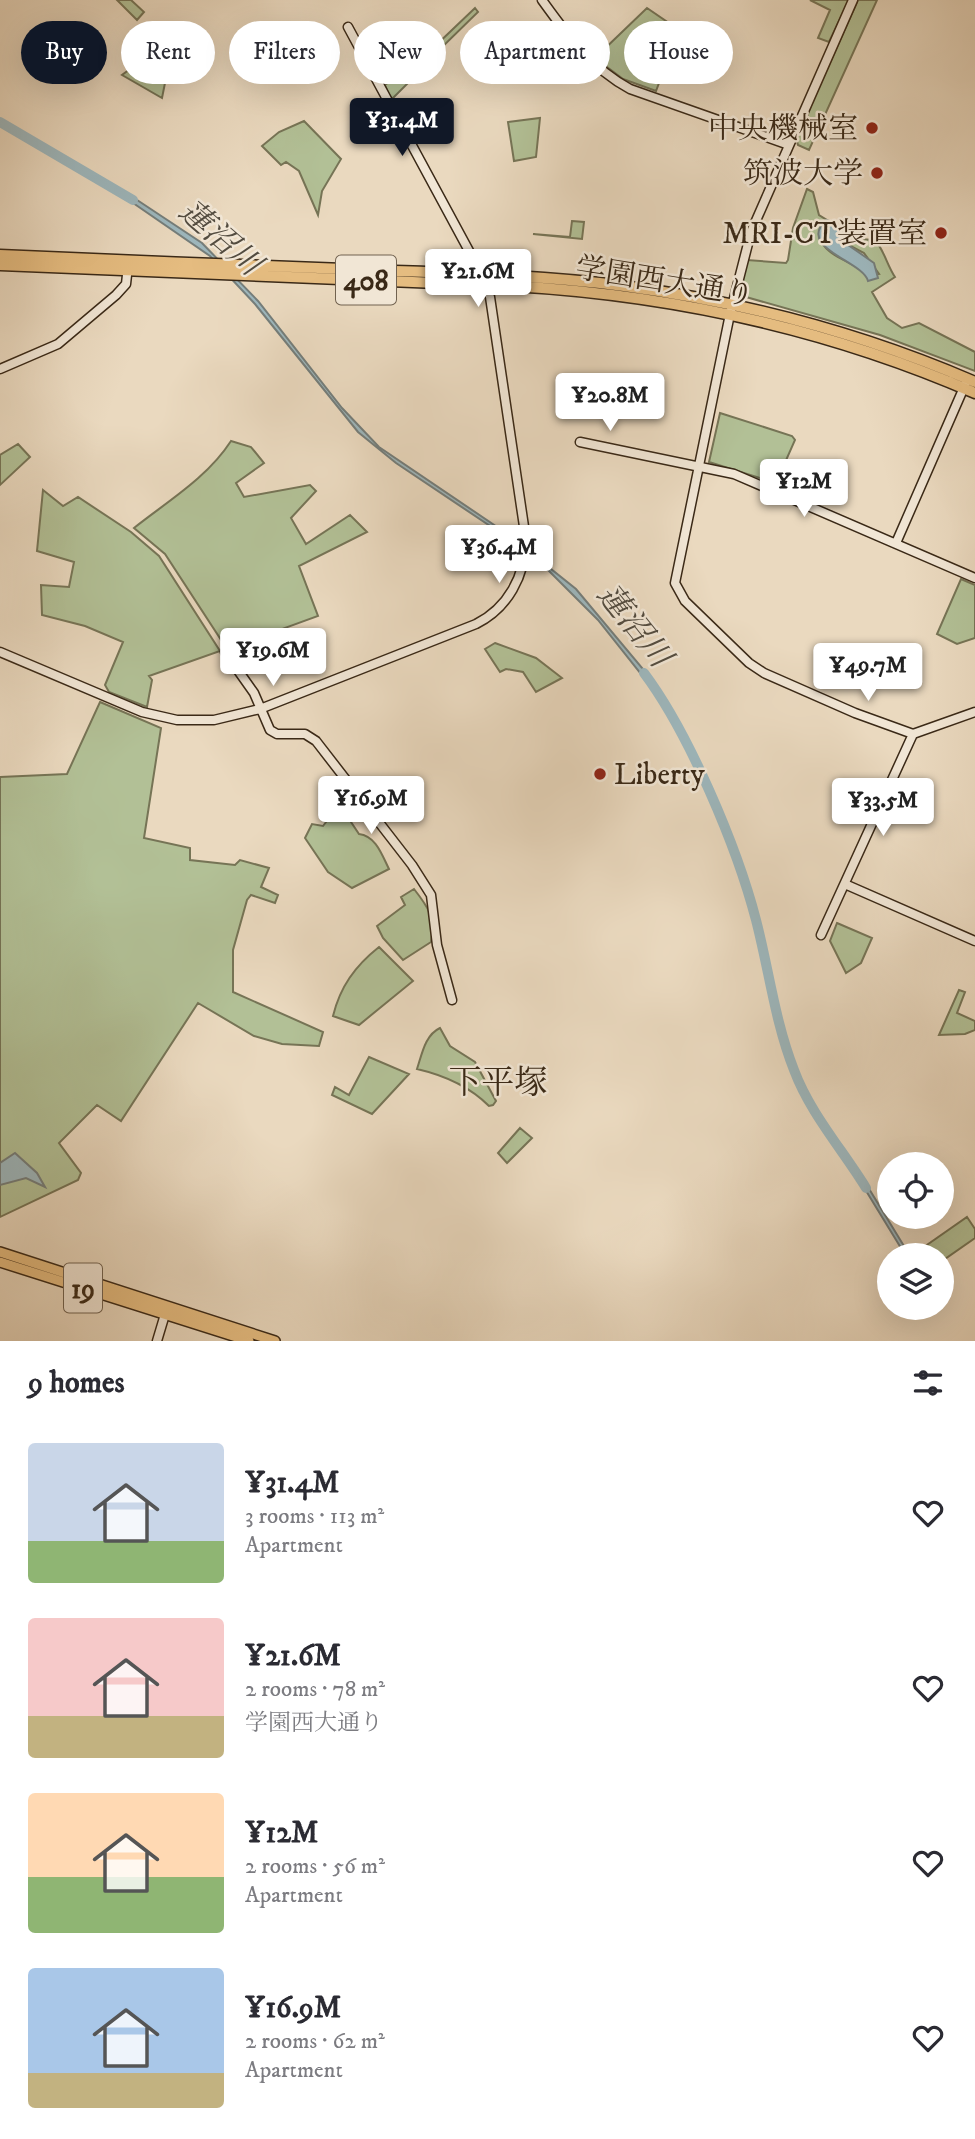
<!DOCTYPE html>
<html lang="en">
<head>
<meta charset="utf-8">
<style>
	:root { --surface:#fff; --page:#f7f7f7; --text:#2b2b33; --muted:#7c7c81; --accent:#111827 }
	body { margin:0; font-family:"IM FELL DW Pica","Noto Serif JP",serif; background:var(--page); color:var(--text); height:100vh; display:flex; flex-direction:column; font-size:26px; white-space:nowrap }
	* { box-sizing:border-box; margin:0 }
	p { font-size:23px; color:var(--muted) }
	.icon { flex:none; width:38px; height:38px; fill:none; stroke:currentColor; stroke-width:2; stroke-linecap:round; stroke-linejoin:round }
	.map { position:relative; height:1341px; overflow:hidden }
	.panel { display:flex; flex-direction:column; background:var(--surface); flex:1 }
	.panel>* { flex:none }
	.banner { position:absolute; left:21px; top:21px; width:934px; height:63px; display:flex; gap:14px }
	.controls { position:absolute; left:877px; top:1152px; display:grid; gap:14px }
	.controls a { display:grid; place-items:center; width:77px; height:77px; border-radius:50%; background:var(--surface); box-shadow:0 7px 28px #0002; font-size:35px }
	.price { position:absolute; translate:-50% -60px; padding:0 16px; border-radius:7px; background:#fff; color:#222; font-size:23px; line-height:46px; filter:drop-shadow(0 2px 4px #0008) }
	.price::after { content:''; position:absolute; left:50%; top:42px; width:21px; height:16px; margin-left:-10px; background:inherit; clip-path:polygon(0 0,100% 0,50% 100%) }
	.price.current { background:var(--accent); color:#fff }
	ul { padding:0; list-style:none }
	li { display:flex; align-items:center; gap:21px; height:175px; padding:0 28px }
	li span { display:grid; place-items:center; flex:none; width:196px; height:140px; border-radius:7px; color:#555 }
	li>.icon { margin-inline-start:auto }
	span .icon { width:84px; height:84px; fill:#fffc; stroke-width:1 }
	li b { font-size:30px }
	h2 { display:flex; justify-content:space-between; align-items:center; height:84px; padding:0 28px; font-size:30px }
	.tag { padding:0 24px; border-radius:32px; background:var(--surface); box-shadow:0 7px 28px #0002; font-size:24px; line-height:63px }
	.tag.current { background:var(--accent); color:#fff }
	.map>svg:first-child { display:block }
</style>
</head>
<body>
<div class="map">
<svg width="975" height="1341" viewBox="0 0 975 1341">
	<rect width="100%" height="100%" fill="#ead9bf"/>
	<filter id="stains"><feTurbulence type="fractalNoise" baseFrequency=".00286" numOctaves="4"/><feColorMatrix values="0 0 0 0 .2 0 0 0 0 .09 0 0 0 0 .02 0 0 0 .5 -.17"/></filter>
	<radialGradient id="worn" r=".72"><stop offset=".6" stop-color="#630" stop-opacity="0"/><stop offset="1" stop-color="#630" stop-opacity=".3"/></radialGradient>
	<path fill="#b2c096" stroke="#767456" stroke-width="2" fill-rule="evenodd" d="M117,0H131L144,12L137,20Z
		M810,0H849L829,42L818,38L830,10Z
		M858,0H877L809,150L798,145L796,138Z
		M475,8L478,12L435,54H431V50Z
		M647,8L679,30L656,91L623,79L595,58Z
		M398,47L406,62L383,80L379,79L372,66Z
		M423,56L429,62L391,100L385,85Z
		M137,64L165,83L162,98L122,75Z
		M540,118L536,157L514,161L508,122Z
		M304,121L341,159L322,191L318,215L299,171L286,162L281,165L262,146L279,132Z
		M807,189L813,192L819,215L858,239L875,240C884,250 887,265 895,277L872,292L887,318L902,328L919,323L975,352V371L880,335L739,295L747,260L786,263L788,260L793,228ZM823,222H834L843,242L864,253L879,274L867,275C852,259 826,259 819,236Z
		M572,221L584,222L582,239L533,234L570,237Z
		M720,413L792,436L795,440L776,483L709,462Z
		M231,441L251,447L264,463L236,483L244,497L310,485L316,491L291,518L306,544L350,515L367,532L299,566L318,616L227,649L165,554L134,528C168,501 207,478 231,441Z
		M18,444L30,457L0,485V455Z
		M43,490L63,506L78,497L131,532L159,556L220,651L149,676L152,680L147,707L109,692L105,685L123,642L85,626L42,615L41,585L69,587L74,562L37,551Z
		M961,579L975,585V638L957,644L937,634Z
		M495,643L536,658L562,678L536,692L523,672L506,669L500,672L485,649Z
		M100,702L161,728L144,838L190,848V860L235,865L240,860L269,868L261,887L278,895L275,903L251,895L247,900L233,950V992L323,1032L319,1046L282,1044L254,1036L198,1003L121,1121L97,1105L59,1143L81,1173L78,1180L0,1217V777L67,774Z
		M347,816L359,834C376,836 382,855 389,869L352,888L328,872L305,838L312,824L323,826L330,817Z
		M414,889C429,908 435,917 431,942L403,960L383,938L377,926L405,905L401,897Z
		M837,923L872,938L861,963L846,973L830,941Z
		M379,947L413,981L359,1025L333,1016C340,987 355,966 379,947Z
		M959,990L965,992L957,1013L975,1021V1030L965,1034L939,1035Z
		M440,1028L450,1046L475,1062L496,1101L493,1105L489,1106C470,1087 443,1075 417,1069C422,1054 425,1035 440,1028Z
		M369,1057L409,1074L372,1114L332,1095L335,1087L349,1095Z
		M520,1128L532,1138L507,1163L498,1153Z
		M967,1217L975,1229V1238L942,1261V1255H929L924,1247Z"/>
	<path fill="#9db7bd" stroke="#757e7b" stroke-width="2" d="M122,190L202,243L258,301L342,408L379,447L506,533L576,589L653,681L649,684L598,620L542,564L505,536L396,463L358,432L255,304L210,256L120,194Z
		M826,220L834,222L844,242L874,263L878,278L868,281C863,261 796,248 826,220Z
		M15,1153L37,1173L45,1187L26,1178L0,1185V1163Z
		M860,1174L907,1251L910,1255L904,1253L857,1176Z"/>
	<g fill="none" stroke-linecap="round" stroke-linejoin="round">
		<path stroke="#9db7bd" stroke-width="10" d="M0,122L133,200
			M644,673C689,733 737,847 756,920C769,970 775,1022 794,1070C810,1113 842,1149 866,1188"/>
		<defs>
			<path id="secondary" d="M542,0C568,36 590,67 630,89L789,145
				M853,0L751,232L730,314L675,583L685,601L749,663L764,673L855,713L913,734L975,712
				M0,369L58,344L116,295L126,284L128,266
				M580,442L734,474L975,578
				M896,543L965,385
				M0,652L142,712L177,720H214L260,709L476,624C508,608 525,576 526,540L490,297L482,275L348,27
				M225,652L254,693L270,730L277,734H305L316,741L412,865L431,895L437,945L452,1000
				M847,885L975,941
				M821,935L913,734
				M157,1341L166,1311"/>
			<path id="primary" d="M0,1252L275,1341
				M0,1262L249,1341"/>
			<path id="highway" d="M0,255C115,260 229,265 344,269C437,273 531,274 624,286C744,302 864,334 975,382
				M0,265L512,286C672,295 828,329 975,393"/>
		</defs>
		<use href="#secondary" stroke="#3a2917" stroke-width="11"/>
		<use href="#primary" stroke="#3a2917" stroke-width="12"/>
		<use href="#highway" stroke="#3a2917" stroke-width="13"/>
		<use href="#secondary" stroke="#f1e6d5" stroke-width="8"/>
		<use href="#primary" stroke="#e5bc80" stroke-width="9"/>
		<use href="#highway" stroke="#e5bc80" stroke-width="10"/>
	</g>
	<g fill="#8f2418" stroke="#f1e6d5" stroke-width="2.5">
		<circle cx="872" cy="128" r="7"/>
		<circle cx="877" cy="173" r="7"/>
		<circle cx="941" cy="233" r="7"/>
		<circle cx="600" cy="774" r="7"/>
	</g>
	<g text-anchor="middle" stroke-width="5" stroke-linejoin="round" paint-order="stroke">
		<g fill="#f1e6d5" stroke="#716250" stroke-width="2">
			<rect x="336" y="255.5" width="60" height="49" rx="5"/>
			<rect x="64" y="1263.5" width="38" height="49" rx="5"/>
		</g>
		<g font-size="28" font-weight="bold" fill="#3a2917">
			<text x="366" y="290">408</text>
			<text x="83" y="1298">19</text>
		</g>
		<g font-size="30" fill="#3a2917" stroke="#f1e6d5" text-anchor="end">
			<text x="858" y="138">中央機械室</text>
			<text x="863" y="183">筑波大学</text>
			<text x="927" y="243">MRI-CT装置室</text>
			<text x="614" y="784" text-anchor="start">Liberty</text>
		</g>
		<g font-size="30" fill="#3a2917" stroke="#f1e6d5">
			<text transform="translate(665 281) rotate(9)" y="10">学園西大通り</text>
		</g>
		<g font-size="32" font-style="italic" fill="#534c40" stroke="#f1e6d5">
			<text transform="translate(221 237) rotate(41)" y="11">蓮沼川</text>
			<text transform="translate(635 625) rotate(51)" y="11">蓮沼川</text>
		</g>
		<g font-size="33" fill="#3a2917" stroke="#f1e6d5">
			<text x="498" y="1093">下平塚</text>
		</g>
	</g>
	<rect width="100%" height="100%" filter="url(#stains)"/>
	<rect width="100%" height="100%" fill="url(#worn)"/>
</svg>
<div class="controls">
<a><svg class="icon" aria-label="locate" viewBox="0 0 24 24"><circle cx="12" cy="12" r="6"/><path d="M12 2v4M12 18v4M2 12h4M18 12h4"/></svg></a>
<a><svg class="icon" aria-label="layers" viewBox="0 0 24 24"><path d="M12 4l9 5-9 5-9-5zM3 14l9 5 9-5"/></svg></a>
</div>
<b class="price current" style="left:402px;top:158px">¥31.4M</b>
<b class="price" style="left:478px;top:309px">¥21.6M</b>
<b class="price" style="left:610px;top:433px">¥20.8M</b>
<b class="price" style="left:804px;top:519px">¥12M</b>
<b class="price" style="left:499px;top:585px">¥36.4M</b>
<b class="price" style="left:273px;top:688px">¥19.6M</b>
<b class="price" style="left:868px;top:703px">¥49.7M</b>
<b class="price" style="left:371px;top:836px">¥16.9M</b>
<b class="price" style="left:883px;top:838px">¥33.5M</b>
<div class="banner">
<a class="tag current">Buy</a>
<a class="tag">Rent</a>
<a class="tag">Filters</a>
<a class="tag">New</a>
<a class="tag">Apartment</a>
<a class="tag">House</a>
</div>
</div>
<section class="panel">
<h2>9 homes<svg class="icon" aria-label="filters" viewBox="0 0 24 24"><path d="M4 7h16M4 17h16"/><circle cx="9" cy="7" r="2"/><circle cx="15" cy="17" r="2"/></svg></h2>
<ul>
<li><span style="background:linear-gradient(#c9d6e8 70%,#8fb573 0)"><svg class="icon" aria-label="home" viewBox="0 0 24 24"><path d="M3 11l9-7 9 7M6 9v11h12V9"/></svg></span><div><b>¥31.4M</b><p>3 rooms · 113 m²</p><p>Apartment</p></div><svg class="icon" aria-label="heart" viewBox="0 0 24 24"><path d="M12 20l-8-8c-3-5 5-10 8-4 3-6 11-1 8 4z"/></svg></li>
<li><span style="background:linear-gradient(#f6c9c9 70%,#c2b280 0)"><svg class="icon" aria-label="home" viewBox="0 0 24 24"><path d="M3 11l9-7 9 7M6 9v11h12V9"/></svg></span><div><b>¥21.6M</b><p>2 rooms · 78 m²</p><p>学園西大通り</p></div><svg class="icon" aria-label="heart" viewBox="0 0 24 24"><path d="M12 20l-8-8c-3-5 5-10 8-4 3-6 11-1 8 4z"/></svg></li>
<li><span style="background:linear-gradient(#ffd9b3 60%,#8fb573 0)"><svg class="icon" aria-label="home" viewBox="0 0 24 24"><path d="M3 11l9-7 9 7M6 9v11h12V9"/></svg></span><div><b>¥12M</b><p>2 rooms · 56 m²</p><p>Apartment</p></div><svg class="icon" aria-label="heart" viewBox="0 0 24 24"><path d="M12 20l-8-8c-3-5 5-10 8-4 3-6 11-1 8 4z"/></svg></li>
<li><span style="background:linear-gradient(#a9c7e8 75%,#c2b280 0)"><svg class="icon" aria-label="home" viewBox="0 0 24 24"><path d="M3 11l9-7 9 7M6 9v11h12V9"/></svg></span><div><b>¥16.9M</b><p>2 rooms · 62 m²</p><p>Apartment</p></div><svg class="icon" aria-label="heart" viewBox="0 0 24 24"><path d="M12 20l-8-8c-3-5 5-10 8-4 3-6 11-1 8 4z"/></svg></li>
</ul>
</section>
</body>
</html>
